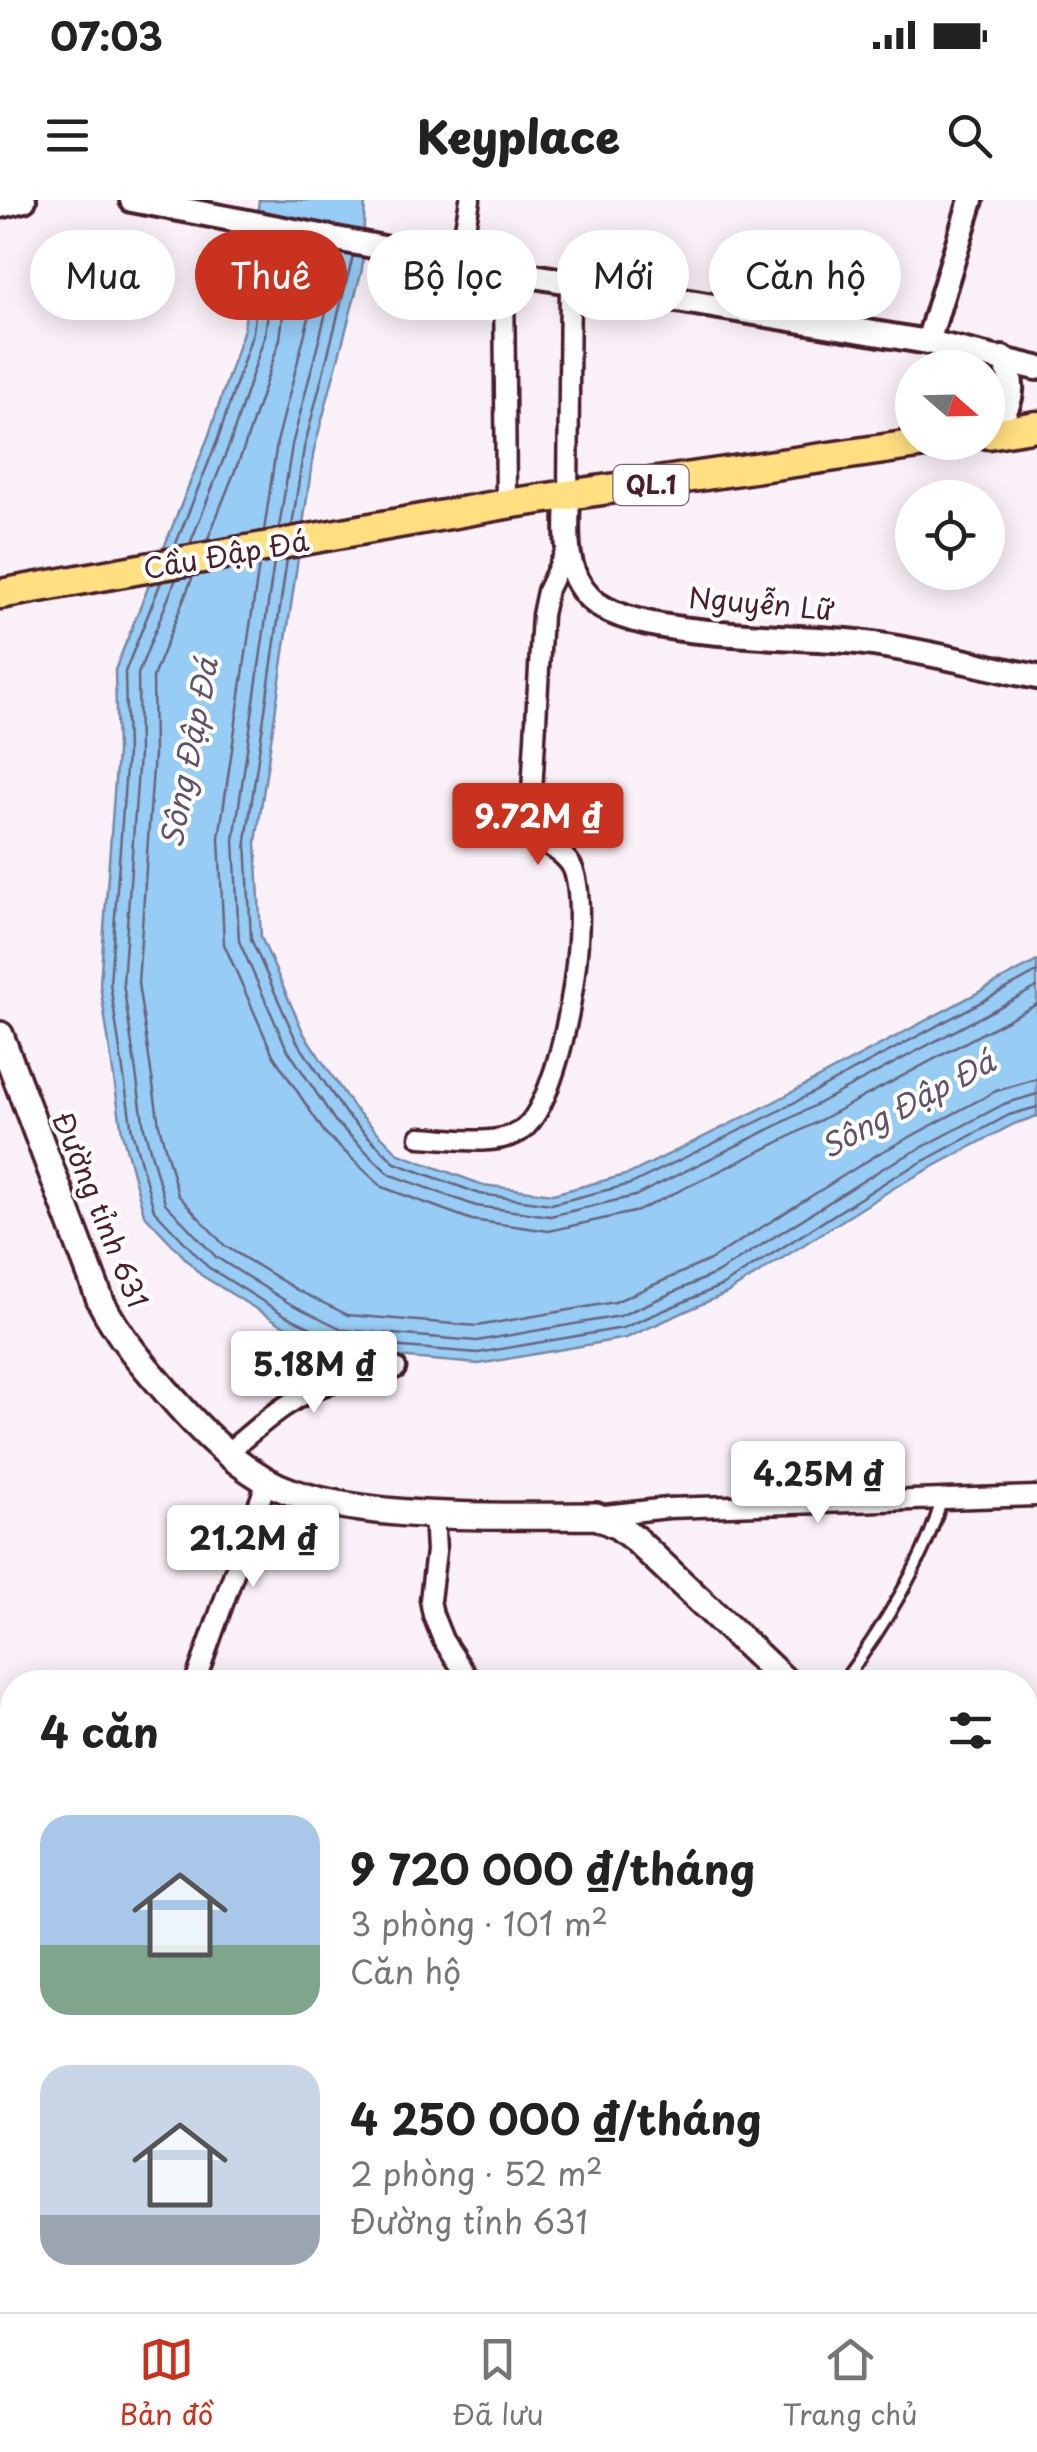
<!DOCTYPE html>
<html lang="vi">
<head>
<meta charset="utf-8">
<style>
	:root { --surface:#fff; --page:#f2f2f2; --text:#222; --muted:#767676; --line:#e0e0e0; --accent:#c8321e }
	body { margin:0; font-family:"Playpen Sans",sans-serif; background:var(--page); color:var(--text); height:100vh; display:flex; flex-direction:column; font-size:38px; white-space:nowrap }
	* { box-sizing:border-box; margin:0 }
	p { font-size:32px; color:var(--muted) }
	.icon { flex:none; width:55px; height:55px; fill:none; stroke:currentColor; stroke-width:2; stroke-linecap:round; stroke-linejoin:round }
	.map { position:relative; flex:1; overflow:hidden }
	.panel { position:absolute; left:0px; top:1470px; width:1038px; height:642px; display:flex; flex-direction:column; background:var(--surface); border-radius:40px 40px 0 0; box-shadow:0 5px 25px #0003 }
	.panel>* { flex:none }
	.banner { position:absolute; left:30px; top:30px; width:978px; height:90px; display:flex; gap:20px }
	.needle { width:65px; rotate:110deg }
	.controls { position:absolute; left:895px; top:150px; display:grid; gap:20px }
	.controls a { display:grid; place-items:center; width:110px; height:110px; border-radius:50%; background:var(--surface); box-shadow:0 5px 25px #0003; font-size:50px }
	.price { position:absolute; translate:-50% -85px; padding:0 22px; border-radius:10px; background:#fff; color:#222; font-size:32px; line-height:65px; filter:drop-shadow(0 2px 5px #0008) }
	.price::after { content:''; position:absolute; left:50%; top:60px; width:30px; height:22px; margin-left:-15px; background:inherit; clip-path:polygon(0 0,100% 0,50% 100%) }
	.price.on { background:var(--accent); color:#fff }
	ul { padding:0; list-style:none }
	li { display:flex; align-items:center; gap:30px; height:250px; padding:0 40px }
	li span { display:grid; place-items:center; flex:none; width:280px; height:200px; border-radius:30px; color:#555 }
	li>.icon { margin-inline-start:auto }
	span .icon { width:120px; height:120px; fill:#fffc; stroke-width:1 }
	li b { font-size:42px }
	h2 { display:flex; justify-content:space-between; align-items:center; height:120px; padding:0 40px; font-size:42px }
	.chip { padding:0 35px; border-radius:45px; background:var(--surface); box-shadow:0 5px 25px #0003; font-size:35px; line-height:90px }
	.chip.on { background:var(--accent); color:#fff }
	.status { display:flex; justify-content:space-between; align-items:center; height:70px; padding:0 50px; background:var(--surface); direction:ltr }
	.status svg { height:28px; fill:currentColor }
	header { display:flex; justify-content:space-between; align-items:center; height:130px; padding:0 40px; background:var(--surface); font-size:45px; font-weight:800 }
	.tabs { display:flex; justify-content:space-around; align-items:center; height:140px; border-top:2px solid var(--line); background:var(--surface); font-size:28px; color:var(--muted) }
	.tabs a { display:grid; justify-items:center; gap:5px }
	.tabs .on { color:var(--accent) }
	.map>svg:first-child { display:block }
</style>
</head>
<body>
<div class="status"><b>07:03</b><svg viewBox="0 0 49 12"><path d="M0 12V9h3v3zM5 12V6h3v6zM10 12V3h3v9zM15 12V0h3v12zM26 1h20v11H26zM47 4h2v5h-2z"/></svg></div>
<header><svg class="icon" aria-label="menu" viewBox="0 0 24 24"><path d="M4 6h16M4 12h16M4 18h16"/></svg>Keyplace<svg class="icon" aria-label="search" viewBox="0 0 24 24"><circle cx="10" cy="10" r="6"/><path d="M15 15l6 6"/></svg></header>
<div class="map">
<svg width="1037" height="2112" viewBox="0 0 1037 2112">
	<rect width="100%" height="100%" fill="#faf1f8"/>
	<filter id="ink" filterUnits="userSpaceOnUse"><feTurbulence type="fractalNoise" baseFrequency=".01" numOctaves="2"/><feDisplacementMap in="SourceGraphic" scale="20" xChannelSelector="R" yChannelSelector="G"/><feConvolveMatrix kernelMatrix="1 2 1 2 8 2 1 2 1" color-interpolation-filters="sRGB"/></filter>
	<g filter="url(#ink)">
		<path fill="#97ccf5" stroke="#7887a4" stroke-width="2.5" d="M259,0H365L362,69L314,250L256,642L261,737L304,834L353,907L399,954L483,985L553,994L629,974L768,905L1037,761V916L1014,924L897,986L727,1093L626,1138L479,1164L337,1152L279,1123L201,1075L144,1014L122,933L100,784L117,553L115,470L209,235L244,129Z"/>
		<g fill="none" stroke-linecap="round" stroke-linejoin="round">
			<path stroke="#69647c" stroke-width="2.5" d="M292,326L304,248L353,56
				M279,328L292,245L341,54
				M264,331L277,242L326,51
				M207,341L244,248L280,139L292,44
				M190,344L230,243L265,135L277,42
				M175,346L218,239L253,132L265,39
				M287,359L246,641L251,739L296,840L345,913L395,963L480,994L551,1004L631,984L773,914L1037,772
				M274,362L234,640L239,741L286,847L335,921L389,974L476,1006L550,1016L635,996L778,925L1037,787
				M259,365L219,638L224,744L273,855L325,933L382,987L472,1020L549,1031L638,1011L785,939L1037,804
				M193,376L153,477L154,554L138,783L159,925L178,995L225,1046L297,1090L348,1115L477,1126L615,1102L710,1060L878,954L996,891L1037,879
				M176,379L138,474L139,554L123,783L144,928L165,1003L216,1057L289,1103L344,1130L477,1141L620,1116L717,1073L885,967L1004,904L1037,894
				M161,382L125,472L127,554L110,783L132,931L154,1010L208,1067L283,1114L340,1142L478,1153L623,1128L723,1085L892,978L1009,915L1037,907"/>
			<defs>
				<path id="service" d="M843,1482C880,1432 925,1361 941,1301"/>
				<path id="minor" d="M459,61L470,0
					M504,71L506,304
					M568,297L570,80
					M420,937C450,938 492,947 519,932C563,907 592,714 573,669C565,650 541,646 530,627L542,415L547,391L566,351
					M226,1254C259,1226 290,1196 333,1182C353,1176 376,1173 396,1168
					M434,1313L436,1351L430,1400L433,1415L443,1440L471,1482
					M596,1316L668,1308L1037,1296
					M195,1482L267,1281
					M1025,1810L1037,1783
					M0,1843L12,1851
					M0,2044L12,2007
					M288,2100L305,2112
					M438,2112L451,2100"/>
				<path id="tertiary" d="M132,0L504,71L928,142L1037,168
					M0,6L24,0
					M928,142L971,0
					M992,234C1009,206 1020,189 1002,158
					M568,297C567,332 562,370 590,398C633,441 802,434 865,443C923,450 980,466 1037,477"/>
				<path id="secondary" d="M0,835L101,1102C120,1139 146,1168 173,1199C201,1231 228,1258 265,1280C338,1323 509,1316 596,1316L618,1326L635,1339L786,1482
					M1025,1716L1037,1728"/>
				<path id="primary" d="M988,234L1037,226
					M0,394L506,304L932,242"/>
			</defs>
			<use href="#service" stroke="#4a1f2b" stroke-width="16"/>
			<use href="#minor" stroke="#4a1f2b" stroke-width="25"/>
			<use href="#tertiary" stroke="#4a1f2b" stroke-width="30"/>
			<use href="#secondary" stroke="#4a1f2b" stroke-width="32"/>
			<use href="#primary" stroke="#4a1f2b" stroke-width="35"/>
			<use href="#service" stroke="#fff" stroke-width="9"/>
			<use href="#minor" stroke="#fff" stroke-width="18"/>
			<use href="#tertiary" stroke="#fff" stroke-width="22"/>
			<use href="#secondary" stroke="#fff" stroke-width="25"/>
			<use href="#primary" stroke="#ffdf80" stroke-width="28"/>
		</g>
	</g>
	<g text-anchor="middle" stroke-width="8" stroke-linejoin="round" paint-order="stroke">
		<rect fill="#fff" stroke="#80626b" stroke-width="2.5" x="613.5" y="265" width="75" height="40" rx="8"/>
		<g font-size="25" font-weight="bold" fill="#4a1f2b">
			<text x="651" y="294">QL.1</text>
		</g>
		<g font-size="28" fill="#4a1f2b" stroke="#fff">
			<text transform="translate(226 355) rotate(-10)" y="10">Cầu Đập Đá</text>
			<text transform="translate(761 404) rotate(5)" y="10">Nguyễn Lữ</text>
			<text transform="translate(100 1010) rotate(68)" y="10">Đường tỉnh 631</text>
		</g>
		<g font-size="30" font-style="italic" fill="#615368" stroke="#fff">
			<text transform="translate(190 553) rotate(-79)" y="10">Sông Đập Đá</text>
			<text transform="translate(908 905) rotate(-28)" y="10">Sông Đập Đá</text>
		</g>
	</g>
</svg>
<div class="controls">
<a><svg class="needle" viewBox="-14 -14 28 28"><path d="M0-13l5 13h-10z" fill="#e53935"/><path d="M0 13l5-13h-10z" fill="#767676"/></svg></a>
<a><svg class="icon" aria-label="locate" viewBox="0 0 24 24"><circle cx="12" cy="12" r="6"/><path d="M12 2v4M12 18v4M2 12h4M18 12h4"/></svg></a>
</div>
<b class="price on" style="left:538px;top:668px">9.72M ₫</b>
<b class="price" style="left:314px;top:1216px">5.18M ₫</b>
<b class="price" style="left:818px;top:1326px">4.25M ₫</b>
<b class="price" style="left:253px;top:1390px">21.2M ₫</b>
<div class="banner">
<a class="chip">Mua</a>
<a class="chip on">Thuê</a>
<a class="chip">Bộ lọc</a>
<a class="chip">Mới</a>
<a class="chip">Căn hộ</a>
</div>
<section class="panel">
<h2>4 căn<svg class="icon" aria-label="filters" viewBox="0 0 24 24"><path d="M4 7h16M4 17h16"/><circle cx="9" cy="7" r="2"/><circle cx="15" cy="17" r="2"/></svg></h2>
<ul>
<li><span style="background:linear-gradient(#a9c7e8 65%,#7fa58c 0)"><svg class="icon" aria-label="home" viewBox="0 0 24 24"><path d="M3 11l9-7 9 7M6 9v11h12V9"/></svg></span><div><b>9 720 000 ₫/tháng</b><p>3 phòng · 101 m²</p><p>Căn hộ</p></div></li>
<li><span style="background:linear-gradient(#c9d6e8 75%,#9aa5b1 0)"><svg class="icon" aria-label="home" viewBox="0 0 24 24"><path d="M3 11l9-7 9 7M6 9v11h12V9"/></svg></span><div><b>4 250 000 ₫/tháng</b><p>2 phòng · 52 m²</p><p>Đường tỉnh 631</p></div></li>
</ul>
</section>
</div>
<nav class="tabs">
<a class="on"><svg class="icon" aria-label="map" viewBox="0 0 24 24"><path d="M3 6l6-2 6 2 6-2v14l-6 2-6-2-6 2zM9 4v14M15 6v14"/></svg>Bản đồ</a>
<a><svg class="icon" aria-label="saved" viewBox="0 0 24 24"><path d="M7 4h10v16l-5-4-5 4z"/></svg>Đã lưu</a>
<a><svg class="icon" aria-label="home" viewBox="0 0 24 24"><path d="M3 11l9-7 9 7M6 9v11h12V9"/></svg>Trang chủ</a>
</nav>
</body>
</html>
